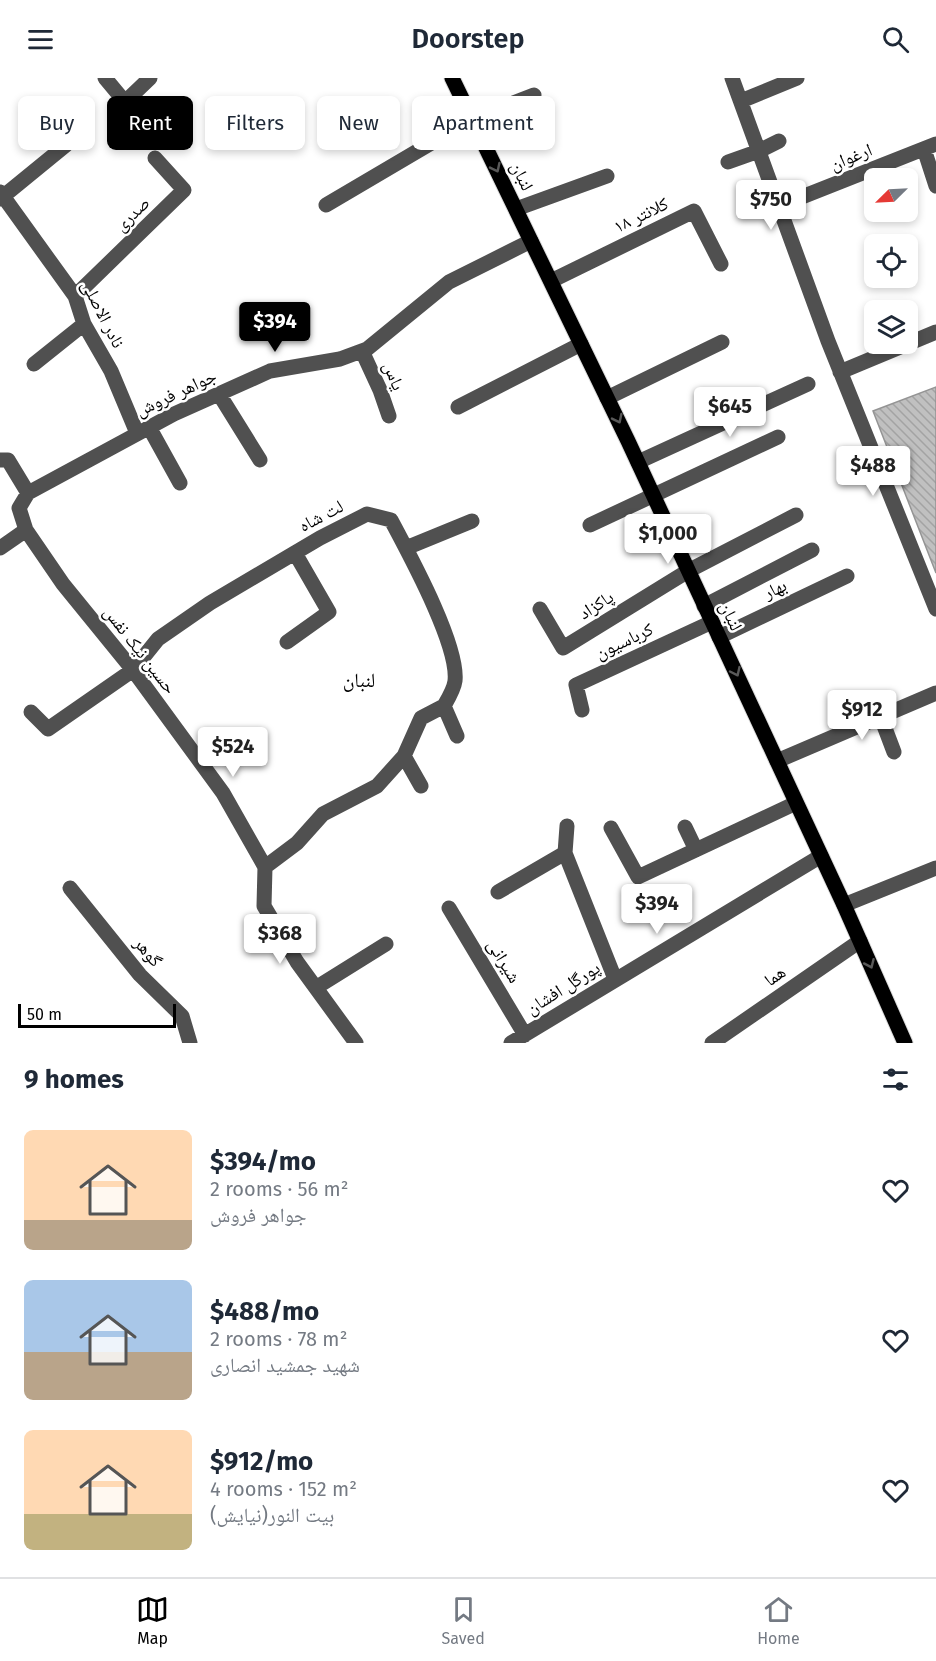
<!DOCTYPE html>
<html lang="en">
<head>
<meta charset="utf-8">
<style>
	:root { --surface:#fff; --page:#f6f6f7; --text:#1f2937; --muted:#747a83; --line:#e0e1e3; --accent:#000 }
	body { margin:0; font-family:"Fira Sans","Noto Naskh Arabic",sans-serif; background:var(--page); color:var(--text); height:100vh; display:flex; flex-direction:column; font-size:22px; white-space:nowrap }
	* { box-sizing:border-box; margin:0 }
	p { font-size:20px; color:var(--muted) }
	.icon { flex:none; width:33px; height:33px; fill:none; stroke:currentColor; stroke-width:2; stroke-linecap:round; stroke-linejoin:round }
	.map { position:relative; height:965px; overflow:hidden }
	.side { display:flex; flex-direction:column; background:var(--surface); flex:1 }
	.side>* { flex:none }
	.guide { position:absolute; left:18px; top:18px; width:600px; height:54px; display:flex; gap:12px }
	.needle { width:39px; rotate:246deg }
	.fabs { position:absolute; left:864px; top:90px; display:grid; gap:12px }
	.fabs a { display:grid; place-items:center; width:54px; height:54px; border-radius:9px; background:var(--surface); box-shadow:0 3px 9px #0003; font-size:30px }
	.scale { position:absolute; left:18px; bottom:15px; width:158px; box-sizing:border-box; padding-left:6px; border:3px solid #000; border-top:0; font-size:16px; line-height:21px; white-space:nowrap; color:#000; -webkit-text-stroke:4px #fff; paint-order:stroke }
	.price { position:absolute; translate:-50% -51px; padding:0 14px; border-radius:6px; background:#fff; color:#222; font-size:20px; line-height:39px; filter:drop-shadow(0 2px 3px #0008) }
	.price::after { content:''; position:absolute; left:50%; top:36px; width:18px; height:14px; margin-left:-9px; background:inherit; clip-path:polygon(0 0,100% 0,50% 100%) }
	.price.current { background:var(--accent); color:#fff }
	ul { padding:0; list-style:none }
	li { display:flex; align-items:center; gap:18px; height:150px; padding:0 24px }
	li span { display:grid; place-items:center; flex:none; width:168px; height:120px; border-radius:9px; color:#555 }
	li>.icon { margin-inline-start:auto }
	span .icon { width:72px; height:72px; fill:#fffc; stroke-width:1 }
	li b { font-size:26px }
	h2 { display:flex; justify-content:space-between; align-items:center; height:72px; padding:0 24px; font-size:26px }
	.tag { padding:0 21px; border-radius:9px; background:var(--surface); box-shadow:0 3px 9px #0003; font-size:21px; line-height:54px }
	.tag.current { background:var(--accent); color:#fff }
	header { display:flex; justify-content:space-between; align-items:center; height:78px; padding:0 24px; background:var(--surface); font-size:27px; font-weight:600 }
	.tabs { display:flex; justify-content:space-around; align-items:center; height:84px; border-top:2px solid var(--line); background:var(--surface); font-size:16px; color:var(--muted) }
	.tabs a { display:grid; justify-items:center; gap:3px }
	.tabs .current { color:var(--accent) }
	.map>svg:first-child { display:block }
</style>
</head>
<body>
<header><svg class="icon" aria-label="menu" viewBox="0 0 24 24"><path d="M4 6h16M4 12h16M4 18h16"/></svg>Doorstep<svg class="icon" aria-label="search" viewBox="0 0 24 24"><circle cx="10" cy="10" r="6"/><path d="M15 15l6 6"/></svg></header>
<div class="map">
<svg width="936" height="965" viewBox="0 0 936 965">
	<defs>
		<pattern id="building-back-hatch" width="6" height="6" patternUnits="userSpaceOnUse" patternTransform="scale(1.5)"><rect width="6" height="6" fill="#c0c0c0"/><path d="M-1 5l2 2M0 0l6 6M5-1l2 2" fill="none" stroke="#a3a3a3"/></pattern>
	</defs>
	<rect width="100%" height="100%" fill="#fff"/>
	<path fill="url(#building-back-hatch)" stroke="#949494" stroke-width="1.5" d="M936,309V495L873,333Z"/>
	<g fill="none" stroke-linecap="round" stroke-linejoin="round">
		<defs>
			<path id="major" d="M452,0L628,363L844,827L905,965"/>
		</defs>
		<use href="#major" stroke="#dbdbdb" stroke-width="17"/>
		<path stroke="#505050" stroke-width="15" d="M105,0L125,24L150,0
			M732,0L828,263L936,531
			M741,23L797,0
			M924,71L936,108
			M728,84L759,73L779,63
			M0,114L75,218L84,246L111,293L137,355
			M0,121L66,67
			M326,127L472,41L534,17
			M779,128L936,66
			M516,131L607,98
			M551,203L694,133L721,186
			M75,218L184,112L155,80
			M362,273L380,312L389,338
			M34,286L84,246
			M840,294L936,254
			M219,316L260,382
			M607,320L722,264
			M458,329L581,266
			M149,349L180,405
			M0,382H8L28,415
			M638,384L808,306
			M590,447L778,359
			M0,470L26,452
			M406,470L472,443
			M704,528L812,472
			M540,531L563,570L688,493L796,437
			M719,559L847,498
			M287,564L329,534L295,475
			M444,628L457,658
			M582,632L576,607L712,544
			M31,634L48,651L133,592L158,561L210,525L320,460L367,436L391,442C409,476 459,567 455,603C454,611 448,621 444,628L421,640L404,678L377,708L323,736L297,765L265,789L223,715L133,592L63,506L26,452L19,430L28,415L174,336L270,293L340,281L367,271L449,204L531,163
			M880,637L894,674
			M404,678L421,708
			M777,683L936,615
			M567,748L565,775L615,901
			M685,749L696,772
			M611,750L638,799L796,725
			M265,789L264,828L297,884L356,965
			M70,810L140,897L182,938L190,965
			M498,814L565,775
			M844,827L936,790
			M449,830L525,957
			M317,909L386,866
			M511,965L821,778
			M712,965L860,863"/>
		<use href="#major" stroke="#000" stroke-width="15"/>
	</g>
	<defs><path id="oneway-chevron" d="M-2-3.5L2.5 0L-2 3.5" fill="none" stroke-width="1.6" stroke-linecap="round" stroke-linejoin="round" transform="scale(1.5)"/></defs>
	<g stroke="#595959">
		<use href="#oneway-chevron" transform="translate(496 90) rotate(64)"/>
		<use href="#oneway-chevron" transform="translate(618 341) rotate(64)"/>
		<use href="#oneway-chevron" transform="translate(736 594) rotate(65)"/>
		<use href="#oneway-chevron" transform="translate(870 886) rotate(66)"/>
	</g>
	<g text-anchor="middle" stroke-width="5" stroke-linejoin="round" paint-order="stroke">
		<g font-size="18" fill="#000" stroke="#fff">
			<text transform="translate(851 79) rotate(-22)" y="6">ارغوان</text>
			<text transform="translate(522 98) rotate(64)" y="6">لنبان</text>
			<text transform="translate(132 136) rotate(-44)" y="6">صدری</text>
			<text transform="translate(641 137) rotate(-26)" y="6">کلانتر ۱۸</text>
			<text transform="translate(103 236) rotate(63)" y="6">نادر الاصلی</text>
			<text transform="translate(394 298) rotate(68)" y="6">یاس</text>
			<text transform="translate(176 315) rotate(-25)" y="6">جواهر فروش</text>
			<text transform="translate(321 438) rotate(-28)" y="6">لت شاه</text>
			<text transform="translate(775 511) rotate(-25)" y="6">بهار</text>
			<text transform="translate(596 527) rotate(-32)" y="6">پاکزاد</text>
			<text transform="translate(731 538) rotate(65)" y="6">لنبان</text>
			<text transform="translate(624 563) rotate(-25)" y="6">کرباسیون</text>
			<text transform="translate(140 572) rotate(52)" y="6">حسین نیک نفس</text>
			<text transform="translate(148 874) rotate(50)" y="6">گوهر</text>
			<text transform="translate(504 883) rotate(59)" y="6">شیرانی</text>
			<text transform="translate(775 898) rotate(-35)" y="6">هما</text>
			<text transform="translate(563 910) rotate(-32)" y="6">پورگل افشان</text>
		</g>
		<g font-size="20" fill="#000" stroke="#fff">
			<text x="359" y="609">لنبان</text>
		</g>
	</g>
</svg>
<div class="fabs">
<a><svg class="needle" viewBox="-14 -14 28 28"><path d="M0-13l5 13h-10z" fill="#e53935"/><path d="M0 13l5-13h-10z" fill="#747a83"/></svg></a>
<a><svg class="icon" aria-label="locate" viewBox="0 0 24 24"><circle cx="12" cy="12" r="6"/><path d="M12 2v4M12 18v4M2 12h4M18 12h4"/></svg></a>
<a><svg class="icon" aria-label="layers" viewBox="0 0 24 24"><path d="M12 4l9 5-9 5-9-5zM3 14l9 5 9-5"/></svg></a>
</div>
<div class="scale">50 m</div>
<b class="price" style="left:771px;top:153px">$750</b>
<b class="price current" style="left:275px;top:275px">$394</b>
<b class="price" style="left:730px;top:360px">$645</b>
<b class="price" style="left:873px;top:419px">$488</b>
<b class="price" style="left:668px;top:487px">$1,000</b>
<b class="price" style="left:862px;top:663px">$912</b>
<b class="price" style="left:233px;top:700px">$524</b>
<b class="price" style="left:657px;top:857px">$394</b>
<b class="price" style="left:280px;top:887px">$368</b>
<div class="guide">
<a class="tag">Buy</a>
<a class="tag current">Rent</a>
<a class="tag">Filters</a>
<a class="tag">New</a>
<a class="tag">Apartment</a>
</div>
</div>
<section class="side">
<h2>9 homes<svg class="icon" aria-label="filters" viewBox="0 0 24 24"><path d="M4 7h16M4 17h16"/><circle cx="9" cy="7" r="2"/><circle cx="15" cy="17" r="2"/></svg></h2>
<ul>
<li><span style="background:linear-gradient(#ffd9b3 75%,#b9a48a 0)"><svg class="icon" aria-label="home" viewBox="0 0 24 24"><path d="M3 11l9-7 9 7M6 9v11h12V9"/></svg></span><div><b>$394/mo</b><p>2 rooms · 56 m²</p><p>جواهر فروش</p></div><svg class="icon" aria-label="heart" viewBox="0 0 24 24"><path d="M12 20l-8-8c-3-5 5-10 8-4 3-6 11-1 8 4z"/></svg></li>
<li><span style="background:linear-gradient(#a9c7e8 60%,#b9a48a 0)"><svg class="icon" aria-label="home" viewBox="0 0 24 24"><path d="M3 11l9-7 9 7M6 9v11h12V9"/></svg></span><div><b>$488/mo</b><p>2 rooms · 78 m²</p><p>شهید جمشید انصاری</p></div><svg class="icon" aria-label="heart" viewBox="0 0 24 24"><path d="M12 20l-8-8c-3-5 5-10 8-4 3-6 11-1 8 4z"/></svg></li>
<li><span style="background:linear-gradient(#ffd9b3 70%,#c2b280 0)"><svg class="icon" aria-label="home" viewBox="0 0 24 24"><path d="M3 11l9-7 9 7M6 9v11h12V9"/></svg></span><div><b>$912/mo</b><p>4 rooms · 152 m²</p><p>بیت النور(نیایش)</p></div><svg class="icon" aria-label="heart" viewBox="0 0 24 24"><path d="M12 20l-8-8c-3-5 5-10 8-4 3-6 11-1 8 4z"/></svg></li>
</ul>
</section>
<nav class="tabs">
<a class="current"><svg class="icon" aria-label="map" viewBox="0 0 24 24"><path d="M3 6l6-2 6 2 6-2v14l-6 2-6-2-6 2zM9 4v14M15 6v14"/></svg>Map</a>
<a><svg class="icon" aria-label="saved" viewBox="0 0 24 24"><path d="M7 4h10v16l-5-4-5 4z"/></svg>Saved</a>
<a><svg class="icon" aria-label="home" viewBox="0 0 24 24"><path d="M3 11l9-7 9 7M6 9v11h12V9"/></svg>Home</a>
</nav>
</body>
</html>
